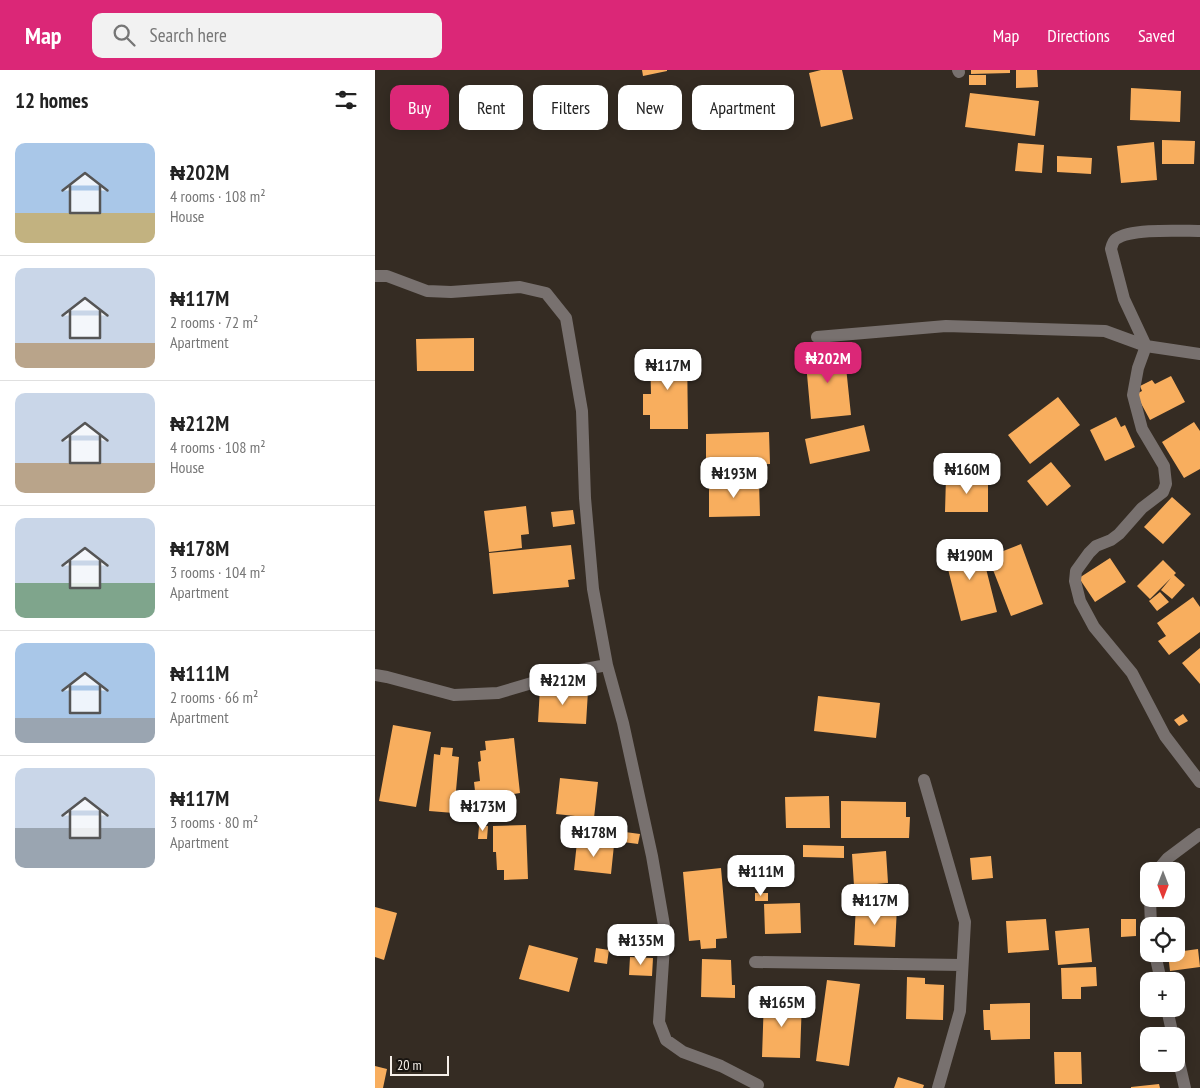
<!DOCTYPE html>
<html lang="en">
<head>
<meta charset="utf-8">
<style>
	:root { --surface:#fff; --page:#f2f2f2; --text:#222; --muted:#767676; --line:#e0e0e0; --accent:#db2777 }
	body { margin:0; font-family:"PT Sans Narrow",sans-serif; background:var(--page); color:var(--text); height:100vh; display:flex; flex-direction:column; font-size:19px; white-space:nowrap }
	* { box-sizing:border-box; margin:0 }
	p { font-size:16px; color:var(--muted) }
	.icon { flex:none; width:28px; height:28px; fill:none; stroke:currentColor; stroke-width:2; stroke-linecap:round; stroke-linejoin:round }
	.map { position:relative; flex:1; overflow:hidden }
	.details { display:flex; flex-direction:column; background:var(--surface); width:375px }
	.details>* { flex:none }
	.guide { position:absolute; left:15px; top:15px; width:475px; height:45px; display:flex; gap:10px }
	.needle { width:32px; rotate:180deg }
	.buttons { position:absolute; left:765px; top:792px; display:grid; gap:10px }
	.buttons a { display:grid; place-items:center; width:45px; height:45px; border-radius:10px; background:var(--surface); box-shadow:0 2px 12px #0003; font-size:25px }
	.scale { position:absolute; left:15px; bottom:12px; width:59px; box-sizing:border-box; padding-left:5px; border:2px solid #f5efe9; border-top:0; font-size:14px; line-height:18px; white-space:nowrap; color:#f5efe9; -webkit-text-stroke:4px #191511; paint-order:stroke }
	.price { position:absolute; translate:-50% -42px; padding:0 11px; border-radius:10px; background:#fff; color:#222; font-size:16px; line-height:32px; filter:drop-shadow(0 1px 2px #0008) }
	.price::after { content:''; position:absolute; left:50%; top:30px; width:15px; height:11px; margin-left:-8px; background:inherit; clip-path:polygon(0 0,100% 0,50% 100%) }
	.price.current { background:var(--accent); color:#fff }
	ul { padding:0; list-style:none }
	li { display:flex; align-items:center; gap:15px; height:125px; padding:0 15px }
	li+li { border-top:1px solid var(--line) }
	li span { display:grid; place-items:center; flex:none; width:140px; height:100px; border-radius:10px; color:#555 }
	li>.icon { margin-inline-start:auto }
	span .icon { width:60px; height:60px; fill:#fffc; stroke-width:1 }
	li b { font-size:21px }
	h2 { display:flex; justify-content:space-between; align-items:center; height:60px; padding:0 15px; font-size:21px }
	.pill { padding:0 18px; border-radius:10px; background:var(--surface); box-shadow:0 2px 12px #0003; font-size:18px; line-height:45px }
	.pill.current { background:var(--accent); color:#fff }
	header { display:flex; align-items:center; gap:30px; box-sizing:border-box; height:70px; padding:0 25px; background:var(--accent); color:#fff }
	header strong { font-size:24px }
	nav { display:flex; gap:28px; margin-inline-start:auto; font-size:18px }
	.search { width:350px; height:45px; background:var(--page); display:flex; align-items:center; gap:12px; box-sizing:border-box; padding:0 18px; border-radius:10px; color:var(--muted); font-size:19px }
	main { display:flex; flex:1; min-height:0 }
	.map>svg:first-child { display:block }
</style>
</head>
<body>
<header>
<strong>Map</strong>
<div class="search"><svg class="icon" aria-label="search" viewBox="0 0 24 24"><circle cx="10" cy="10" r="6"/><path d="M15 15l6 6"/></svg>Search here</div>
<nav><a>Map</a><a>Directions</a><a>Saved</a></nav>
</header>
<main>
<section class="details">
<h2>12 homes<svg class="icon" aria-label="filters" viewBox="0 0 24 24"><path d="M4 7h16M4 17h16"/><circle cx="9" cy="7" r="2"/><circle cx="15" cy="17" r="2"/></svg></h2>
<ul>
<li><span style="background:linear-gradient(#a9c7e8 70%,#c2b280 0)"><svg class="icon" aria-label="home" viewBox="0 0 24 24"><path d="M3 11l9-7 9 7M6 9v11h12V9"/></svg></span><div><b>₦202M</b><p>4 rooms · 108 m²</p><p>House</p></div></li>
<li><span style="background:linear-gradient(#c9d6e8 75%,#b9a48a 0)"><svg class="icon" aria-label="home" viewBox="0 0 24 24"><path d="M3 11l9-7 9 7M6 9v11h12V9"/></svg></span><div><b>₦117M</b><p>2 rooms · 72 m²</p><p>Apartment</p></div></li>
<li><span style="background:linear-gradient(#c9d6e8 70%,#b9a48a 0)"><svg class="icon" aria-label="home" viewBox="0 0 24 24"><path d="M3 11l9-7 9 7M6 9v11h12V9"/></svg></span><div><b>₦212M</b><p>4 rooms · 108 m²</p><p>House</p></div></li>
<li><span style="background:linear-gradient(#c9d6e8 65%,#7fa58c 0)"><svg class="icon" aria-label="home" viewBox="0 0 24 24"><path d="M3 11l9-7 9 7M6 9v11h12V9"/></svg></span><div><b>₦178M</b><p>3 rooms · 104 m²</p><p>Apartment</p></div></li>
<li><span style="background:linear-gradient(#a9c7e8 75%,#9aa5b1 0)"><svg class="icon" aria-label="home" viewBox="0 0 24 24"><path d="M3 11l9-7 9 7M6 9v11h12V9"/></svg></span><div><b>₦111M</b><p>2 rooms · 66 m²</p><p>Apartment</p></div></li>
<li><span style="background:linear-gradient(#c9d6e8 60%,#9aa5b1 0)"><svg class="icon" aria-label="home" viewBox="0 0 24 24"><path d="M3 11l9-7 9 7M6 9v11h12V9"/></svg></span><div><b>₦117M</b><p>3 rooms · 80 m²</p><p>Apartment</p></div></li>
</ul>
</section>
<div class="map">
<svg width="825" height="1018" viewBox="0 0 825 1018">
	<rect width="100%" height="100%" fill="#352c23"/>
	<path fill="#f8ae5e" d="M267,0H292V1L268,6Z
		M446,0H467L478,49L446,57L434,3Z
		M596,0H635V3L596,4Z
		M641,0H662L663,17L641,18Z
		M594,5H611V15H594Z
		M756,18L806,21L805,52L755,50Z
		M595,23L664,31L660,66L590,57Z
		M787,70L820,71L819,94H787Z
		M779,72L782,110L746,113L742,76Z
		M643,73L669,75L667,103L640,101Z
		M682,86L717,88L716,104L682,102Z
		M99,268V301H42L41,269Z
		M469,278L476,345L436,349L430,282Z
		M275,282H312L313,359H275V345H268V324H276Z
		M796,306L810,332L775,350L761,324L767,321L765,316L777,310L780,314Z
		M683,327L705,355L655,394L633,365Z
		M741,347L746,357L750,355L760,377L730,391L715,360Z
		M819,352L825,361V399L809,408L787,372Z
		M489,355L495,381L435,394L430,369Z
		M394,362L395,394L331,395V364Z
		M676,392L696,416L672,436L652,411Z
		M571,407H613V442H570Z
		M384,411L385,446L334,447V413Z
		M797,427L816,444L788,474L769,457Z
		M151,436L154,464L146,465L147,478L114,482L109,441Z
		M198,440L200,454L178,457L176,442Z
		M604,471L622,542L586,551L568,479Z
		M646,474L668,534L636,546L613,487Z
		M196,475L200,509L193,510L194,517L118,524L114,483Z
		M735,488L751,512L720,532L704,508Z
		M788,490L801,503L799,505L810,515L797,529L786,520L796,508L775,529L762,516Z
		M785,522L794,532L782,541L774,531Z
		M818,527L825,537V562L794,585L783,571L791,566L782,553Z
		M825,578V614L807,593Z
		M165,618L213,621L211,654L163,652Z
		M443,626L505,633L501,668L439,661Z
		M808,644L813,651L804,656L799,650Z
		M18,655L56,662L41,737L4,731Z
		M139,668L145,723L133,725L135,736L102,739L99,712L105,711L103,692L106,691L105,681L111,680L110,671Z
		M66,677L78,678L77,686L84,687L79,743L54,741L59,684L65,685Z
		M185,708L223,712L219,748L181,744Z
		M454,726L455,758H411L410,727Z
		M466,731L531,732V747H535L534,768H466Z
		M151,755L153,809L129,810V800H122L121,782H118V756Z
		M104,756H113L112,769H103Z
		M250,762L265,764L263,774L248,772Z
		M202,772L239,775L236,804L199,800Z
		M428,775L469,776V788L428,787Z
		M511,781L513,813L479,816L477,784Z
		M616,786L618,808L597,810L595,788Z
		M346,798L352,868L341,869V878L326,879L325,870L314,871L308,802Z
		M380,823H393V831H380Z
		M425,833L426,863L390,864L389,834Z
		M481,834L522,837L520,877L479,875Z
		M0,837L22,843L9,890L0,887Z
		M671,849L674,880L633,883L631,851Z
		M746,849H761V866L746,867Z
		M714,858L717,892L683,895L680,861Z
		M154,875L203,888L194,922L144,909Z
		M221,878L234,880L232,894L219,892Z
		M823,879L825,897L795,901L793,884H801V882Z
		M255,887L278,888L277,906L254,905Z
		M327,889L356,890L357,915H360V928L326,927Z
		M721,897L722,916L706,917V929H687L686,898Z
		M532,907L550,908V914L569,915L568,950L531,949Z
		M452,910L485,914L474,996L441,991Z
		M389,928L427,929L425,988L387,987Z
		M655,933V969L616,970L615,960H609L608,940H615V934Z
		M679,982H706L707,1014H680Z
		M0,996L12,999L8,1018H0Z
		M523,1007L549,1015L548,1018H519Z
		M784,1014L785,1018H756V1017Z"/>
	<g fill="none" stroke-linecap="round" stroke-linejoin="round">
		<path stroke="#78716f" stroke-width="12" d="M583,0L584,2
			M825,161C806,161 756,158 741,169C738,171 737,175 736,179L749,229L771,276L763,298L758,325L767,359L789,396L791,414L788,422L767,438L744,464L736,470L721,476L714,483L701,501L700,511L705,531L719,557L757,603L790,666L825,712
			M0,206H12L52,221L76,222L145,217L171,223L191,248L207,341L210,428L218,519L232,595L248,653L277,786L290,861L284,952L291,970L308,982L346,996L383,1015
			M442,267L571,256L730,261L771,276L825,284
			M0,605L12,607L79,625L123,623L194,602L232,595
			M549,710L590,852L585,941L563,1018
			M782,801L793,788L825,764
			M775,829L776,856
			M780,884L786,911
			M380,892L587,895
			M792,939L798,966
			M801,979L810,1018"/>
	</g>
</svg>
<div class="buttons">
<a><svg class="needle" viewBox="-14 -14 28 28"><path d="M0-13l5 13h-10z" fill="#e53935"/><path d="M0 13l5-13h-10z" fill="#767676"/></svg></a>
<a><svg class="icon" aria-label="locate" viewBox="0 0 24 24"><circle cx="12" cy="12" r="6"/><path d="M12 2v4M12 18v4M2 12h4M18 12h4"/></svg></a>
<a>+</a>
<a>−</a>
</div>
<div class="scale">20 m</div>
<b class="price current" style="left:453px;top:314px">₦202M</b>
<b class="price" style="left:293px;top:321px">₦117M</b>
<b class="price" style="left:592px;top:425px">₦160M</b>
<b class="price" style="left:359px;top:429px">₦193M</b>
<b class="price" style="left:595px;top:511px">₦190M</b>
<b class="price" style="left:188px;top:636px">₦212M</b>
<b class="price" style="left:108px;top:762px">₦173M</b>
<b class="price" style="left:219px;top:788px">₦178M</b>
<b class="price" style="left:386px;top:827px">₦111M</b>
<b class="price" style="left:500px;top:856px">₦117M</b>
<b class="price" style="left:266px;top:896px">₦135M</b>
<b class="price" style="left:407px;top:958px">₦165M</b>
<div class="guide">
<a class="pill current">Buy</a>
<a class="pill">Rent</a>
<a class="pill">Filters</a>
<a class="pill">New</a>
<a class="pill">Apartment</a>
</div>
</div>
</main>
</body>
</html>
